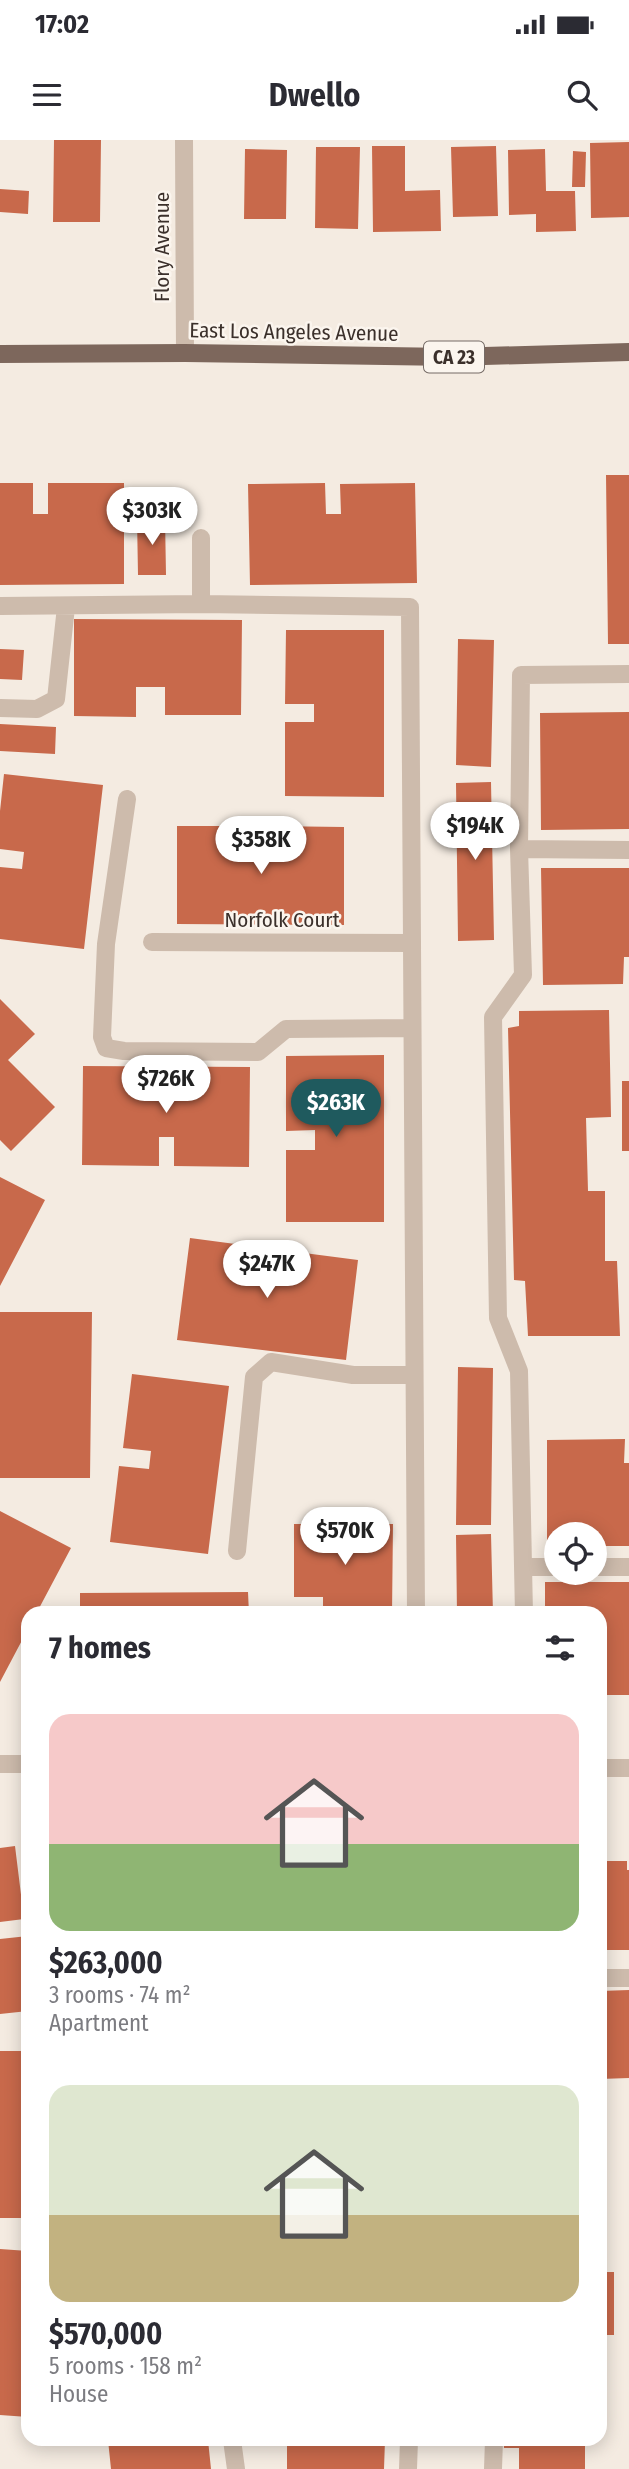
<!DOCTYPE html>
<html lang="en">
<head>
<meta charset="utf-8">
<style>
	:root { --surface:#fff; --page:#f2f2f3; --text:#2b2b33; --muted:#7c7c81; --accent:#1f5a5e }
	body { margin:0; font-family:"Fira Sans Condensed",sans-serif; background:var(--page); color:var(--text); height:100vh; display:flex; flex-direction:column; font-size:26px; white-space:nowrap }
	* { box-sizing:border-box; margin:0 }
	p { font-size:23px; color:var(--muted) }
	.icon { flex:none; width:38px; height:38px; fill:none; stroke:currentColor; stroke-width:2; stroke-linecap:round; stroke-linejoin:round }
	.map { position:relative; flex:1; overflow:hidden }
	.details { position:absolute; left:21px; top:1466px; width:586px; height:840px; display:flex; flex-direction:column; background:var(--surface); border-radius:21px; box-shadow:0 4px 18px #0003 }
	.details>* { flex:none }
	.controls { position:absolute; left:544px; top:1382px; display:grid; gap:14px }
	.controls a { display:grid; place-items:center; width:63px; height:63px; border-radius:50%; background:var(--surface); box-shadow:0 4px 18px #0003; font-size:35px }
	.price { position:absolute; translate:-50% -60px; padding:0 16px; border-radius:24px; background:#fff; color:#222; font-size:23px; line-height:46px; filter:drop-shadow(0 2px 4px #0008) }
	.price::after { content:''; position:absolute; left:50%; top:42px; width:21px; height:16px; margin-left:-10px; background:inherit; clip-path:polygon(0 0,100% 0,50% 100%) }
	.price.active { background:var(--accent); color:#fff }
	ul { padding:0; list-style:none }
	li { display:grid; align-content:center; gap:14px; height:371px; padding:0 28px }
	li span { display:grid; place-items:center; height:217px; border-radius:21px; color:#555 }
	li>.icon { margin-inline-start:auto }
	span .icon { width:126px; height:126px; fill:#fffc; stroke-width:1 }
	li b { font-size:30px }
	h2 { display:flex; justify-content:space-between; align-items:center; height:84px; padding:0 28px; font-size:30px }
	.status { display:flex; justify-content:space-between; align-items:center; height:49px; padding:0 35px; background:var(--surface); direction:ltr }
	.status svg { height:19px; fill:currentColor }
	header { display:flex; justify-content:space-between; align-items:center; height:91px; padding:0 28px; background:var(--surface); font-size:32px; font-weight:700 }
	.map>svg:first-child { display:block }
</style>
</head>
<body>
<div class="status"><b>17:02</b><svg viewBox="0 0 49 12"><path d="M0 12V9h3v3zM5 12V6h3v6zM10 12V3h3v9zM15 12V0h3v12zM26 1h20v11H26zM47 4h2v5h-2z"/></svg></div>
<header><svg class="icon" aria-label="menu" viewBox="0 0 24 24"><path d="M4 6h16M4 12h16M4 18h16"/></svg>Dwello<svg class="icon" aria-label="search" viewBox="0 0 24 24"><circle cx="10" cy="10" r="6"/><path d="M15 15l6 6"/></svg></header>
<div class="map">
<svg width="629" height="2329" viewBox="0 0 629 2329">
	<rect width="100%" height="100%" fill="#f4ebe1"/>
	<path fill="#c8694b" d="M54,0H101L100,82H53Z
		M629,2V77L591,78L590,3Z
		M372,6H405V51L440,50L441,91L373,92Z
		M496,6L498,76L453,77L451,7Z
		M316,7H360L358,89L315,88Z
		M245,9L287,10L286,79H244Z
		M545,9L546,51H575L576,91L536,92V74L509,75L508,10Z
		M573,11L586,12L585,47H572Z
		M0,49L29,51L28,74L0,72Z
		M606,335H629V504H608Z
		M0,343H33V374H48V343H124V444L0,445Z
		M325,343L326,374H341L340,344L415,343L417,443L250,445L248,344Z
		M137,378H165L166,435H138Z
		M74,479L242,480L241,575H165V547H136V577L74,576Z
		M286,490H384V657L285,656V582H314V564H285Z
		M458,499L494,500L491,627L456,625Z
		M0,509L24,510L22,540L0,539Z
		M629,572V689L541,690L540,573Z
		M0,584L56,587L55,614L0,611Z
		M4,634L103,645L84,809L0,799V727L22,729L24,712L0,709V671Z
		M491,642L494,800L458,801L456,643Z
		M177,686H252V716H268V686L344,687V785L177,784Z
		M541,728H629V817H624L623,844L543,845Z
		M0,859L35,894L8,920L55,967L11,1011L0,1000Z
		M609,870L611,977L586,978L588,1051H605V1121H617L620,1196H528L525,1141L514,1140L508,888L519,886V871Z
		M384,915V1082H286V1010H315V990L286,991V916Z
		M83,926L250,927L249,1027L174,1026V997H159V1026L82,1025Z
		M622,941H629V1011H622Z
		M0,1037L45,1060L0,1146Z
		M190,1098L358,1120L346,1220L177,1200Z
		M0,1172H92L90,1338H0Z
		M458,1227L493,1228L491,1385H456Z
		M132,1234L229,1246L208,1414L110,1402L119,1326L149,1329L151,1311L123,1308Z
		M625,1299L624,1323H629V1406H595V1395H556V1406H547V1300Z
		M0,1371L71,1408L36,1474H28V1489L0,1542Z
		M294,1384H393L392,1474H323V1457H294Z
		M491,1394L493,1474H457L456,1395Z
		M545,1442H629V1555H600V1474H545Z
		M248,1452L249,1474H80V1453Z
		M15,1706L24,1779L0,1782V1708Z
		M600,1721H627V1730H629V1810H600Z
		M28,1796V1871L0,1874V1799Z
		M629,1850V1938L600,1939V1851Z
		M0,1911H28V2078H0Z
		M0,2109L28,2111V2277L0,2275Z
		M600,2132H614V2195H600Z
		M108,2300H208L211,2329H111Z
		M287,2300H385L384,2329H287Z
		M504,2300H585V2329H519V2308H504Z"/>
	<g fill="none" stroke-linecap="round" stroke-linejoin="round">
		<path stroke="#cdbbac" stroke-width="18" d="M184,0L185,213
			M201,398V464
			M0,466L201,464L410,467L416,1474
			M0,568L37,569L56,559L66,467
			M127,659L106,804L102,897L106,908L124,911L258,912L286,889L412,888
			M519,709L629,710
			M152,802L412,803
			M237,1411L254,1237L271,1222L353,1235H413
			M523,1427H556
			M595,1427H629
			M524,1474L519,1231L498,1178L493,877L523,835L519,709L521,535L629,534
			M0,1624H28
			M600,1628H629
			M600,1838H629
			M232,2300L236,2329
			M408,2329L409,2300
			M493,2329L494,2300"/>
		<path stroke="#7d675c" stroke-width="18" d="M0,214L185,213L451,217L629,212"/>
	</g>
	<g text-anchor="middle" stroke-width="5" stroke-linejoin="round" paint-order="stroke">
		<rect fill="#fbf5ee" stroke="#756b66" stroke-width="2" x="424" y="201.5" width="60" height="31" rx="5"/>
		<g font-size="19" font-weight="bold" fill="#3b302b">
			<text x="454" y="224">CA 23</text>
		</g>
		<g font-size="21" fill="#3b302b" stroke="#fbf5ee">
			<text transform="translate(162 107) rotate(-90)" y="7">Flory Avenue</text>
			<text transform="translate(294 192) rotate(1)" y="7">East Los Angeles Avenue</text>
			<text x="282" y="787">Norfolk Court</text>
		</g>
	</g>
</svg>
<div class="controls">
<a><svg class="icon" aria-label="locate" viewBox="0 0 24 24"><circle cx="12" cy="12" r="6"/><path d="M12 2v4M12 18v4M2 12h4M18 12h4"/></svg></a>
</div>
<b class="price" style="left:152px;top:407px">$303K</b>
<b class="price" style="left:475px;top:722px">$194K</b>
<b class="price" style="left:261px;top:736px">$358K</b>
<b class="price" style="left:166px;top:975px">$726K</b>
<b class="price active" style="left:336px;top:999px">$263K</b>
<b class="price" style="left:267px;top:1160px">$247K</b>
<b class="price" style="left:345px;top:1427px">$570K</b>
<section class="details">
<h2>7 homes<svg class="icon" aria-label="filters" viewBox="0 0 24 24"><path d="M4 7h16M4 17h16"/><circle cx="9" cy="7" r="2"/><circle cx="15" cy="17" r="2"/></svg></h2>
<ul>
<li><span style="background:linear-gradient(#f6c9c9 60%,#8fb573 0)"><svg class="icon" aria-label="home" viewBox="0 0 24 24"><path d="M3 11l9-7 9 7M6 9v11h12V9"/></svg></span><div><b>$263,000</b><p>3 rooms · 74 m²</p><p>Apartment</p></div></li>
<li><span style="background:linear-gradient(#dfe7d0 60%,#c2b280 0)"><svg class="icon" aria-label="home" viewBox="0 0 24 24"><path d="M3 11l9-7 9 7M6 9v11h12V9"/></svg></span><div><b>$570,000</b><p>5 rooms · 158 m²</p><p>House</p></div></li>
</ul>
</section>
</div>
</body>
</html>
